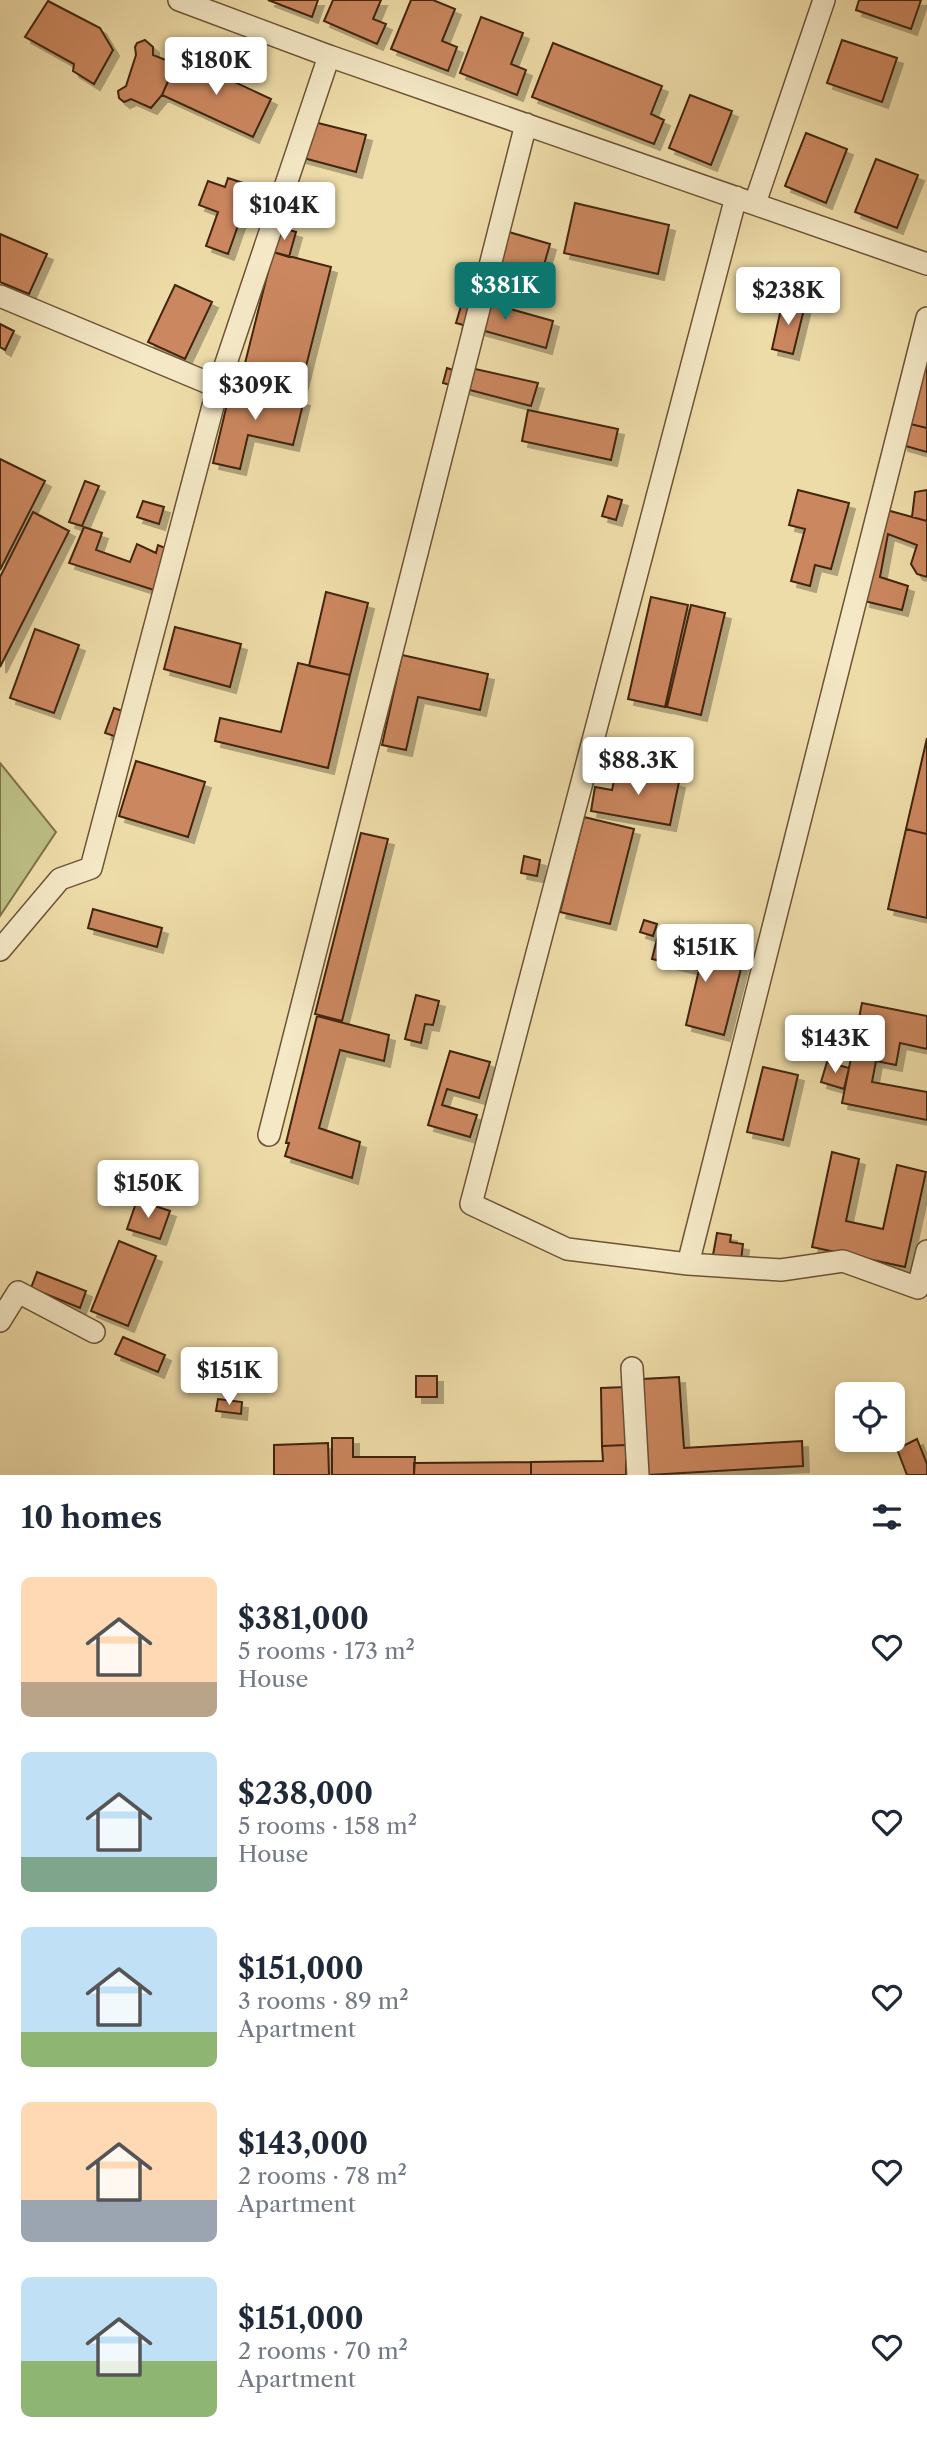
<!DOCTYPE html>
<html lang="en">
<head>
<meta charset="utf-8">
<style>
	:root { --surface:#fff; --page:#f6f6f7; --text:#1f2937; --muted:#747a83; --accent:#0f766e }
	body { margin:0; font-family:"Libre Caslon Text",serif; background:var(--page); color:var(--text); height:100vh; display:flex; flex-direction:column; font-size:26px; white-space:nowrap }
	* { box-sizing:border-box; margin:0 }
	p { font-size:23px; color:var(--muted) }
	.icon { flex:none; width:38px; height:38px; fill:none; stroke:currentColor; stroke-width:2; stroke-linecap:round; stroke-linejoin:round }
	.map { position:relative; height:1475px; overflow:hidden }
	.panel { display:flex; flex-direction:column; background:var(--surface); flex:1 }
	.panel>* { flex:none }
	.fabs { position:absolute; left:835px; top:1382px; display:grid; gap:14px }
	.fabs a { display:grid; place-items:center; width:70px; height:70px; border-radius:10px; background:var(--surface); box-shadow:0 4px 10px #0003; font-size:35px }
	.price { position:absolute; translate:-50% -60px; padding:0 16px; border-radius:7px; background:#fff; color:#222; font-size:23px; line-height:46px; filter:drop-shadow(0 2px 4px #0008) }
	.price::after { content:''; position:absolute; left:50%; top:42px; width:21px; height:16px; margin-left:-10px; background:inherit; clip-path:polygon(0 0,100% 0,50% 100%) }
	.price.active { background:var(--accent); color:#fff }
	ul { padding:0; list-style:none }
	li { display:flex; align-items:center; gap:21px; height:175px; padding:0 21px }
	li span { display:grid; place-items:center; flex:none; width:196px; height:140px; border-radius:10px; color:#555 }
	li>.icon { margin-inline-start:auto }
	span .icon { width:84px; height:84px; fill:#fffc; stroke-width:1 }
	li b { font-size:30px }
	h2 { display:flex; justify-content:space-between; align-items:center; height:84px; padding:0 21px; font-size:30px }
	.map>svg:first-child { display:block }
</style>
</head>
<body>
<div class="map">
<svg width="927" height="1475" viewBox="0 0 927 1475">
	<defs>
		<filter id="shadow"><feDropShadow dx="6" dy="6" stdDeviation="0" flood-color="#0004"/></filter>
	</defs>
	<rect width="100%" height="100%" fill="#eedca8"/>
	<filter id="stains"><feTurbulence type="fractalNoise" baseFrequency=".00286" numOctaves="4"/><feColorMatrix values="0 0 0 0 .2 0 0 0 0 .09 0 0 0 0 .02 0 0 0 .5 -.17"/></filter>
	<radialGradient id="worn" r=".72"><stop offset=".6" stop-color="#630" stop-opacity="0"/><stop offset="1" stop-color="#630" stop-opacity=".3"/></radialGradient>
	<path fill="#bcbf85" stroke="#7f724a" stroke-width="2" d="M0,763L56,832L0,916Z"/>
	<path fill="#cb875f" stroke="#422510" stroke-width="2" filter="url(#shadow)" d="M268,0H318L312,17Z
		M333,0H381L373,19L386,24L377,44L324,21Z
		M411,0H433L455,9L442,41L457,47L448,71L391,49Z
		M859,0H921L911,29L856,10Z
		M48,1L100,28L113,50L94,84L73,71L74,64L25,37Z
		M481,17L523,33L511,64L526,70L517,95L460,73Z
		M145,40L153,47V55L176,64L162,95L151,108L131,99L124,102L119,98L118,91L126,86L136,55L135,47L137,43Z
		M842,40L897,58L882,102L827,83Z
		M553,43L662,86L651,114L664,120L654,144L532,97Z
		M179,56L271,99L253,137L162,95Z
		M690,95L732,111L711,165L669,148Z
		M306,120L366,135L356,172L296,156Z
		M806,133L847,149L826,203L785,186Z
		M876,159L918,175L897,228L855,212Z
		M228,178L252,186L228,254L206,246L218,212L199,205L208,181L225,187Z
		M575,203L669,225L658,274L564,253Z
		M280,227L296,232L289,257L273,252Z
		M502,230L550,244L537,289L489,276Z
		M0,234L47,254L29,294L0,282Z
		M273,252L331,267L299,394L241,379Z
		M175,285L212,302L185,359L148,342Z
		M464,296L553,321L546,348L456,323Z
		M783,300L805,305L793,354L772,349Z
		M0,324L14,331L5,350L0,347Z
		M927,330V428L898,421Z
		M447,368L464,374L471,368L538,383L531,406L443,383Z
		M232,383L304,400L293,445L248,435L240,469L213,463Z
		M528,410L618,429L611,460L522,441Z
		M898,421L927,428V452L902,445Z
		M0,459L45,481L0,570Z
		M85,481L99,486L82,526L69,522Z
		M798,490L849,503L831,569L815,565L810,586L791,581L805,529L789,525Z
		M927,490V521L912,517L915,492Z
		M608,496L622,500L616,520L602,516Z
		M143,501L164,507L159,524L137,517Z
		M883,509L927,521V577L917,574L911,564L917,545L888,534L880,577L908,586L902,610L864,601Z
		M33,512L69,531L0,667V577Z
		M84,527L102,533L96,550L130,562L137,544L156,553L158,545L170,550L157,591L69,563Z
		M326,592L368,603L350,675L309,666Z
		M651,597L688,605L665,707L628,699Z
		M691,605L725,613L701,715L667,707Z
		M175,627L241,644L230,687L164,669Z
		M35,629L79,645L54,713L10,698Z
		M402,655L488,674L480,710L418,697L406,750L382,745Z
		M298,663L350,675L328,768L215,741L220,718L281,732Z
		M114,708L125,712L117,737L105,733Z
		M927,738V834L906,829Z
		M136,761L205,782L188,837L119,816Z
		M617,766L679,782L670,825L591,811L595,787L612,790Z
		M584,817L634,829L610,924L560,912Z
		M906,829L927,834V918L888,909Z
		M361,833L388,839L342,1021L315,1014Z
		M524,856L540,860L537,876L521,873Z
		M93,909L162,928L157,947L88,928Z
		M644,920L657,924L653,936L640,932Z
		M657,939L743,961L724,1035L686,1025L699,970L652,959Z
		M416,995L439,1001L433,1025L425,1024L421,1043L405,1039Z
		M862,1003L927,1016V1049L900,1043L896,1065L876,1061L872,1082L927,1092V1120L842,1103Z
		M317,1016L389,1035L384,1061L340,1050L319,1128L360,1142L352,1178L285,1156L289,1143H286Z
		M450,1051L490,1062L479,1098L447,1089L442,1105L477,1115L470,1137L428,1125Z
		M827,1062L849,1068L844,1089L821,1082Z
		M763,1067L798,1075L783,1140L747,1132Z
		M832,1152L859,1159L846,1221L883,1229L897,1165L926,1172L905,1267L812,1247Z
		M137,1200L170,1211L160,1239L127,1229Z
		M717,1233L731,1235L730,1242L743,1244L741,1260L713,1255Z
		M119,1241L156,1256L128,1326L91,1311Z
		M37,1272L86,1291L80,1308L31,1288Z
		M123,1337L165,1355L158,1372L115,1354Z
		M416,1376H437V1397H416Z
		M679,1377L684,1448L802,1441L803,1466L648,1475L642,1379Z
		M625,1387L626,1445L602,1446L601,1388Z
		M218,1399L242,1402L241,1414L216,1411Z
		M332,1438H353V1457H415L414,1475H332Z
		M917,1439L927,1464V1475H907L897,1449Z
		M328,1443L329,1475H274V1445Z
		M626,1445V1475H531V1462L603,1461L602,1446Z
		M531,1462V1475H414V1463Z"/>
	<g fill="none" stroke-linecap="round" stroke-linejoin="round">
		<defs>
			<path id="minor" d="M179,0L329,56L927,264
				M736,197L471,1204L567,1249L688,1264L781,1270L843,1261L918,1288L927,1251
				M755,203L824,0
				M0,296L218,387
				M0,950L60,879L91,868L218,387L329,56
				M269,1135L526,124
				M688,1264L927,318
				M0,1321L18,1292L94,1332
				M632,1368L638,1475"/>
		</defs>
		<use href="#minor" stroke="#6d5336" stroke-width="24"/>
		<use href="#minor" stroke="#f4e8c6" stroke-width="21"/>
	</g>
	<rect width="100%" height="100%" filter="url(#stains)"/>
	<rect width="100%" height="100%" fill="url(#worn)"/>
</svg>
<div class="fabs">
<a><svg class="icon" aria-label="locate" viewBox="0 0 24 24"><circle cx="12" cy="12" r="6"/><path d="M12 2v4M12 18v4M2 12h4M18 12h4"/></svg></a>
</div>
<b class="price" style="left:216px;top:97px">$180K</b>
<b class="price" style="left:284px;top:242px">$104K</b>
<b class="price active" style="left:505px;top:322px">$381K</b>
<b class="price" style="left:788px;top:327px">$238K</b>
<b class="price" style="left:255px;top:422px">$309K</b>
<b class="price" style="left:638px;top:797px">$88.3K</b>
<b class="price" style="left:705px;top:984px">$151K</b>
<b class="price" style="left:835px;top:1075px">$143K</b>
<b class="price" style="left:148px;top:1220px">$150K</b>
<b class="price" style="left:229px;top:1407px">$151K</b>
</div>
<section class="panel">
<h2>10 homes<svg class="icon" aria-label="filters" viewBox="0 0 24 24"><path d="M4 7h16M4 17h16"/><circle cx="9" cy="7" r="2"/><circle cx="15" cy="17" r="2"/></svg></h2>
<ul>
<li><span style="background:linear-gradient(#ffd9b3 75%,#b9a48a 0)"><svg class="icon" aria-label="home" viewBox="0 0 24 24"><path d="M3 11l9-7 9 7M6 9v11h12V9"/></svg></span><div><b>$381,000</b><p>5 rooms · 173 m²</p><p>House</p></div><svg class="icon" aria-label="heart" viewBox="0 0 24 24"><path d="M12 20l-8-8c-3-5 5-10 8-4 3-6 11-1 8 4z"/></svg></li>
<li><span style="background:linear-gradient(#bfe0f5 75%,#7fa58c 0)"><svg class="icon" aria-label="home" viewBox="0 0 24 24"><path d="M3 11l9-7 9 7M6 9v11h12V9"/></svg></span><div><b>$238,000</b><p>5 rooms · 158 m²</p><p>House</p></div><svg class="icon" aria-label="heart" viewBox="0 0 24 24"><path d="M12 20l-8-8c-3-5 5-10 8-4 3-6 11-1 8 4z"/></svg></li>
<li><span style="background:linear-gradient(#bfe0f5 75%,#8fb573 0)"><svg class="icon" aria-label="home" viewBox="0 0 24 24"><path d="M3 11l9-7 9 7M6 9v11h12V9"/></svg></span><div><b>$151,000</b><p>3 rooms · 89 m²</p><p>Apartment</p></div><svg class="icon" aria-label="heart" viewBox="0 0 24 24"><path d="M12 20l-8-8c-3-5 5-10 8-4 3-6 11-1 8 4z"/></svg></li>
<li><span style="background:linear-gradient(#ffd9b3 70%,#9aa5b1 0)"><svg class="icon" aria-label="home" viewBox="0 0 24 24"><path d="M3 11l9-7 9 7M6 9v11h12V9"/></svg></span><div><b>$143,000</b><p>2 rooms · 78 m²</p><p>Apartment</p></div><svg class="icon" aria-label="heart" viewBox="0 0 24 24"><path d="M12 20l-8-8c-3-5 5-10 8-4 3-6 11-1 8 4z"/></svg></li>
<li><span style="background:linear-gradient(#bfe0f5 60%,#8fb573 0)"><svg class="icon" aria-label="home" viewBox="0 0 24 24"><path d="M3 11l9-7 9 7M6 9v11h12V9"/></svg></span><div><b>$151,000</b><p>2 rooms · 70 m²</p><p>Apartment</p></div><svg class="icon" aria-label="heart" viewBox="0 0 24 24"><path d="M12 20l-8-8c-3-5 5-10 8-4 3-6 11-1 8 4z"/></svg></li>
</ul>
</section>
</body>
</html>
